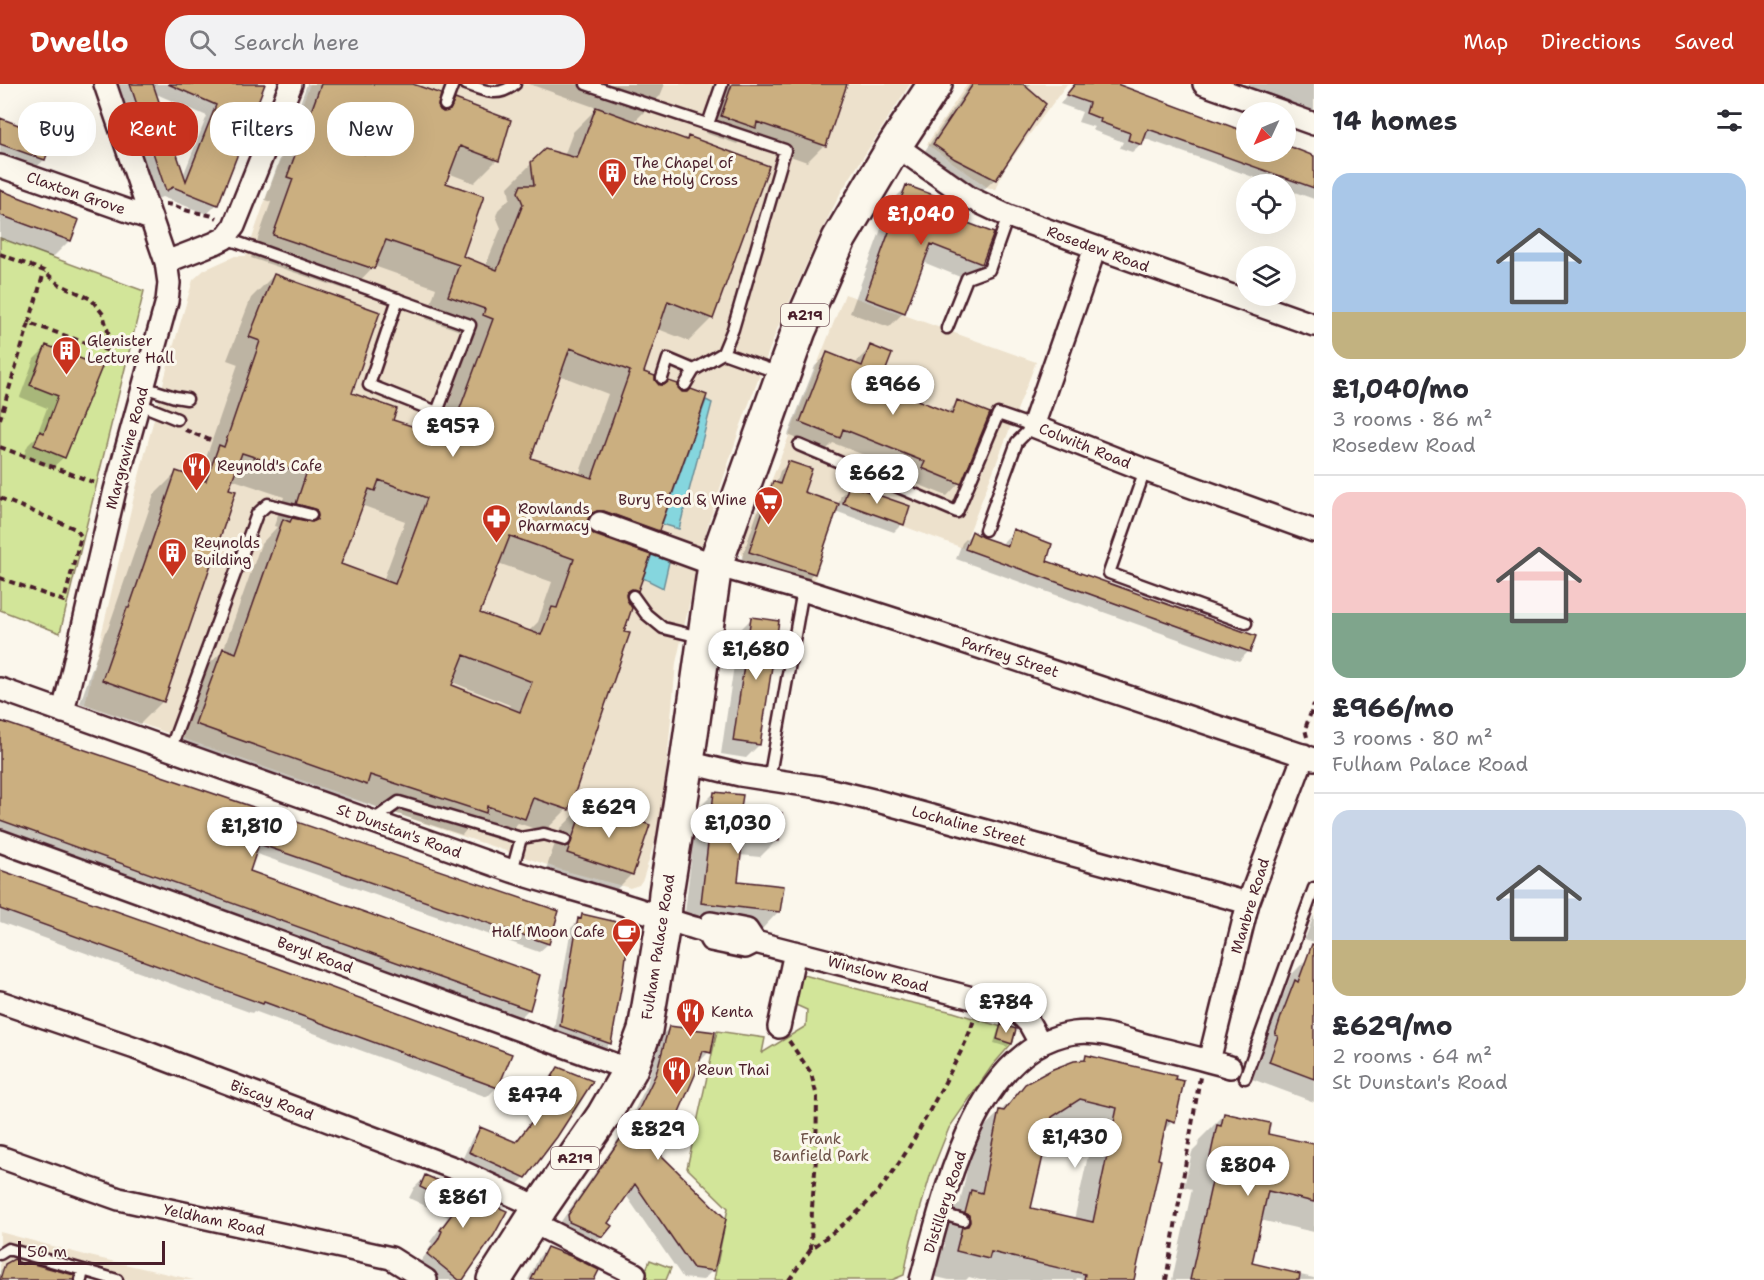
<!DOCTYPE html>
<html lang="en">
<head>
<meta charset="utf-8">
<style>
	:root { --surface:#fff; --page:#f2f2f3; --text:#2b2b33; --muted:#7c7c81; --line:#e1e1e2; --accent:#c8321e }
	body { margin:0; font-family:"Shantell Sans",sans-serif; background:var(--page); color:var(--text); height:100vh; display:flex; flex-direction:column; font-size:22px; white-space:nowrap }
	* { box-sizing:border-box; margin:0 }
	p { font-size:20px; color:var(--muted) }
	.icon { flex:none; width:33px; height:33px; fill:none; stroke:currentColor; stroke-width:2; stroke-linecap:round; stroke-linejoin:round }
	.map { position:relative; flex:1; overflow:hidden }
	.details { display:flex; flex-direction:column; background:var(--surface); width:450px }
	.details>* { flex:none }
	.hud { position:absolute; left:18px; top:18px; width:570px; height:54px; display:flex; gap:12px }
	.needle { width:39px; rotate:226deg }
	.buttons { position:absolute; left:1236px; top:18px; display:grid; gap:12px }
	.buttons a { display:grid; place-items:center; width:60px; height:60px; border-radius:50%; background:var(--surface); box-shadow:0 6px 24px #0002; font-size:30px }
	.scale { position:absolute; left:18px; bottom:15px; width:147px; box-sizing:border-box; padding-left:6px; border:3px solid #4a1f2b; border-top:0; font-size:16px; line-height:21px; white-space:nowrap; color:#4a1f2b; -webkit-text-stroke:4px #fbf7ec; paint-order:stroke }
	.price { position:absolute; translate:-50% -51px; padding:0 14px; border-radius:21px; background:#fff; color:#222; font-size:20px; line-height:39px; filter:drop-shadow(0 2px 3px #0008) }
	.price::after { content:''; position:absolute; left:50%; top:36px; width:18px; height:14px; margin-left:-9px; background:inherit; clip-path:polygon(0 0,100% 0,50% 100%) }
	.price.active { background:var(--accent); color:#fff }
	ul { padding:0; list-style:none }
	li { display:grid; align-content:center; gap:12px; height:318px; padding:0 18px }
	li+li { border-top:2px solid var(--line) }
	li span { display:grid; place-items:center; height:186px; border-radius:18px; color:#555 }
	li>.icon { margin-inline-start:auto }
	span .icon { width:108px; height:108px; fill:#fffc; stroke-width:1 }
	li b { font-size:26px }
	h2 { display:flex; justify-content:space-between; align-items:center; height:72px; padding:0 18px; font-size:26px }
	.tag { padding:0 21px; border-radius:24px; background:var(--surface); box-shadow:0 6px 24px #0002; font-size:21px; line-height:54px }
	.tag.active { background:var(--accent); color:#fff }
	header { display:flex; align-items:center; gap:36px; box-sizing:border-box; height:84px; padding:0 30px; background:var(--accent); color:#fff }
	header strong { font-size:28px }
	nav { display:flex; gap:33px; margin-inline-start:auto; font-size:21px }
	.search { width:420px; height:54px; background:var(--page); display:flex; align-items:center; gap:15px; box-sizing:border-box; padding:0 21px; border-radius:24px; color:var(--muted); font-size:22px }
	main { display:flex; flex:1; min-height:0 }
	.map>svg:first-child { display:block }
</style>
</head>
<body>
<header>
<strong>Dwello</strong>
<div class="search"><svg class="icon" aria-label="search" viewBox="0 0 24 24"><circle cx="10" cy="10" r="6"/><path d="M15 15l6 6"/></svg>Search here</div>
<nav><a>Map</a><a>Directions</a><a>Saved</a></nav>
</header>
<main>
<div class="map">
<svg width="1314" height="1196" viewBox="0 0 1314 1196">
	<rect width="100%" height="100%" fill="#fbf7ec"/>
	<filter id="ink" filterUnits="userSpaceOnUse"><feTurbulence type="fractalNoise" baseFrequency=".0167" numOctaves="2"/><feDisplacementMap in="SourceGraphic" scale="12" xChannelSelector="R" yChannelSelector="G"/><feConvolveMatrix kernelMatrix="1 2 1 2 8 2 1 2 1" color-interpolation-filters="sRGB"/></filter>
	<g filter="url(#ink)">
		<path fill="#ede1cc" d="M310,0H910L841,108L822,146L778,243L741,341L708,441L691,512L676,579L662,734L643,795L639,801L630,804L562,786L429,741L85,620L136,404L169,277L193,196L204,186L235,172H246L268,108Z
			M967,0H1067L1004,85L996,106L987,103L927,60Z
			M845,210L1036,278L963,464L840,419L812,503L744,477L739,463L772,395Z
			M0,1148L85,1171L194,1196H0Z"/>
		<path fill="#d2e599" stroke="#8e8262" stroke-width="1.5" d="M0,154L144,207L60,549L0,526Z
			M796,889L904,917L953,928L1015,947L1013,958L992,982L949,1044L931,1089L911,1156L904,1191L892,1196H714L728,1124L687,1084L717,947L765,954L762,969L806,942L807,926L789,918Z
			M650,1176L671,1184L666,1196H642Z"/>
		<path fill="#85d6de" stroke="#6d8d96" stroke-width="1.5" d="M706,316L712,319L679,445L662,440Z
			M655,462L671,469L663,504L643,494Z"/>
		<path fill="#0003" fill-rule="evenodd" d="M116,0H264L217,120L207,130L162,113L155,116ZM154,9L207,32L183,92Z
			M307,0H409L443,30L456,17L509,37L497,76L474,99L448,89L444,100L461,173L485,183L501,144L496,132L498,126L510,114L508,103L532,79L564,72L573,48L597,24L529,0H665L660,12L634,38L686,57L689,54L712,234L689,257L658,245L642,289L658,446L637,468V506L626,517L567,725L544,748L518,739L501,757L467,745L462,751L351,715L343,723L173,663L200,589L223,567L261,460L277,443L274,442L284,413L231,395L163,617L140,640L80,619L105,548L108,545L154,411L177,388L193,394L197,385L205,377L238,280L227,276L251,214L274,191L350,310L391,337L437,352L471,258L461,254L463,248L426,235L436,204L374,182L350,207L251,174L271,118L265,116ZM337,50L357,57L353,67L334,59ZM559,291L608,310L579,391L529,375ZM361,421L405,437L383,497L340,481ZM498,479L552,498L538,538L528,548L478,530ZM452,598L510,621L508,625L450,602Z
			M722,0H846L824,61L807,78L742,55L737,60L705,49Z
			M970,0H1031L1027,5L995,95L978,111L918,77Z
			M1074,0H1112L1246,49V68H1286V63L1314,73V115L1286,105V100H1273L1143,54L1141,60L1132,68L1120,64L1123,58L1092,46L1094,43L1078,38L1082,28L1060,20Z
			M1212,0H1314V37Z
			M0,36L51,55L44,76L26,93L0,83Z
			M906,103L940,129L992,150L981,180L965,195L923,178L904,228L889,243L850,229L891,118Z
			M0,107L77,136L69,157L52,174L0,154Z
			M46,263L100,284L64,373L52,384L23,373L28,361L36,353L47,324L20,313L34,275Z
			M871,263L878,302L946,329L958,318L959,399L947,412L910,397L913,390L833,359L826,366L788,351L815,282L828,270L856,281L858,276Z
			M789,379L802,408L838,421L841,411L850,403L902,440L894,448L835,427L813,489L805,498L741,476L765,407L773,399L776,400L780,387Z
			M1014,447L1045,478L1249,567L1239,577L956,475L962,459L972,449L1002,462L1004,457Z
			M752,534L759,661L746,674L721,670L739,547Z
			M0,639L557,828L548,860L539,868L254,769L248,788L529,925L521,933L0,747Z
			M714,709L739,726L777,756L760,773L740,771L737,798L779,827L762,845L684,836L697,726Z
			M585,720L648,742L631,791L606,816L543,794L560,745Z
			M0,788L497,1003L487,1013L254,927L252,929L0,838Z
			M1314,831V858L1305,855Z
			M583,832L610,959L602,967L553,950L571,844Z
			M1308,874L1314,876V1018L1252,995L1262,970L1258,968L1278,915L1284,910L1291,891Z
			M1002,942L1010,959L1007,963L994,959L998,946Z
			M670,943L709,968L699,978H697L655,1067L713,1186L703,1196L683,1194L626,1111L606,1139L602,1152L592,1162L558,1142L624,1047L647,1001L660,953Z
			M1086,973L1173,1037L1162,1048L1132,1196H1087L1077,1194L1076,1196H980L969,1193L966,1196H949L932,1192L937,1170L945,1162L944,1156L941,1154L946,1133L960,1119L974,1053L1026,1002L1081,978ZM1054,1040L1093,1049L1074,1136L1029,1126L1048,1043Z
			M559,984L525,1093L517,1101L462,1076L472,1054L480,1045L515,1060L539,1025L533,1021L550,993Z
			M1224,1031L1266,1051L1314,1062V1148L1260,1136L1250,1180L1314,1194V1196H1172L1192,1105L1184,1103L1192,1068L1198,1062L1199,1056Z
			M425,1093L505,1128L461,1196H434L417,1182L427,1169L432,1159L430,1158L448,1133L409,1114L414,1104Z
			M547,1164L593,1196H528L539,1173Z
			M5,1181L59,1196H0V1187Z"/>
		<path fill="#cbaf80" stroke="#4a1f2b" stroke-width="1.5" fill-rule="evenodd" d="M130,0H153L186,97L216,21L168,0H265L218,121L173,103L166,107Z
			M321,0H413L441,10L438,22L440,26L443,28L450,26L455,15L511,36L499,77L460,62L446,99L484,112L463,172L497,186L523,120L518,108L521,101H534L531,78L545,65L577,74L596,23L687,56L688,52L769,82L713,235L668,217L644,288L655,292V296L659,301H664L669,297L678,300V304L682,308H688L691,305L707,311L659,447L604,427H597L592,429L588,435V442L591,448L595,451L651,471L638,507L632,505L626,509L627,516L632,524L624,548L630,549L569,726L533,714L525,735L487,722L486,729L370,691L367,701L195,640L223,564L236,569L283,435L290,438L292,434L312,438L317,436L318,432L316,425L296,420L306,390L242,369L229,405L236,407L164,618L102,596L127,524H129L176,387L206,397L219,361L224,363L260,257L249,253L274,190L380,228L352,309L397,325L393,336L449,354L493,235L483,231L485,225L448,212L459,181L386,156L374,185L273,151L293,95L287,93ZM349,23L379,34L365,70L335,58ZM570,264L630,287L592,394L531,374ZM379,396L427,414L395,500L341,480L369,405L375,407ZM510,452L574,475L557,524L552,523L541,551L480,529ZM464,571L532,598L520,628L452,601Z
			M732,0H847L826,62L757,38L756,44L721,32Z
			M973,0H1023L1046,20L996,96L955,75L933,60Z
			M1075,0H1117L1246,48V68H1286V61L1314,72V104L1148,45L1142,61L1128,56L1130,49L1100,38L1101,35L1086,29L1089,19L1066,11Z
			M0,34L53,54L45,76L0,60Z
			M906,101L947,116L942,129L994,149L982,180L931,160L905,229L865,214Z
			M0,106L79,136L71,157L0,131Z
			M46,261L102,283L65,374L34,361L40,347L44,349L58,312L30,301Z
			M870,261L892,270L880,301L952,330L957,316L990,329L961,400L922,384L925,378L843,345L840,354L800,338L827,268L862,282Z
			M788,377L812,385L804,408L839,420L815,490L749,468L773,397L780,400Z
			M849,401L910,422L904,441L843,419Z
			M1013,445L1052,460L1047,477L1256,552L1250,568L965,465L972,447L982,453L1008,462Z
			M751,533L779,537L760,661L733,657Z
			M0,637L559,827L549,860L259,760L250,787L540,891L530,926L0,736Z
			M714,708L743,711L741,724L782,729L779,757L743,753L738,797L784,802L780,828L701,819Z
			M585,718L650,741L633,791L567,769Z
			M0,786L275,883L512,970L498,1004L264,918L263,920L0,825Z
			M582,830L630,841L624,888L611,960L560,942L578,834L581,835Z
			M1312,860L1314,861V995L1269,978L1278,952L1275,951L1282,930L1295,896L1298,898Z
			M1001,940L1016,945L1012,960L997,955Z
			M669,942L715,948L711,969L703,967L695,991L679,1028L657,1067L726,1135L714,1187L693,1184L635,1100L608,1139L612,1142L603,1153L569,1138L568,1131L634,1035L656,990Z
			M1086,971L1176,992L1175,995L1184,997L1175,1038L1167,1035L1158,1075L1161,1076L1134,1196H1084L1085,1190L991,1168L989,1175L956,1167L962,1143L968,1142L970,1138L969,1131L965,1129L971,1106L982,1109L999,1026L1004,1027L1025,1000L1053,985L1074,977L1085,976ZM1080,1015L1117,1024L1093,1138L1031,1124L1052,1033Z
			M558,983L593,997L557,1053L526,1094L469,1068L480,1043L516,1058L536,1032L535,1031L546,1016L540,1013Z
			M1224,1029L1270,1039L1268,1050L1314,1060V1118L1268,1107L1252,1179L1300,1190L1299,1196H1190L1216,1080L1209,1078L1217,1041L1221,1042Z
			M425,1091L507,1127L494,1151L463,1196H459L427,1170L438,1156L442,1147L440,1146L458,1122L420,1103Z
			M547,1163L573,1173L599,1186L594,1196H531Z
			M14,1175L22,1180L26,1178L74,1191V1196H0L5,1180Z"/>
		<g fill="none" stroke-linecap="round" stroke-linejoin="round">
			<defs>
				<path id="lane" d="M466,0C485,7 498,14 515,0
					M586,0L785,66L733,245L723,269
					M445,21L453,0
					M708,40L722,0
					M225,154L470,241L437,328L369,301L398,215
					M947,244L967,194L989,186L1008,132
					M662,294L668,275L694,286
					M685,301L694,286L723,269L779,289
					M143,303L175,313L187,315
					M139,320L177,335
					M799,361L957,428L998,330L1033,342L1017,358L985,446
					M1145,386L1109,489L1246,539
					M633,512L646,530L663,544L700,553
					M170,666L257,430L268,420L311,431
					M769,696L803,506
					M372,737L399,718L521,754L512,787
					M521,754L544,750L565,756
					M1245,994L1314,804
					M939,1129L963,1136
					M0,1170L8,1165L83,1186
					M81,1196L83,1186L117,1196"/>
				<path id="street" d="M1204,0L1283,28
					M1286,30L1314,40
					M895,61L970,114L1008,132L1314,241
					M0,82L151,135
					M1095,164L1033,342L1145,386L1314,447
					M166,178L215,159L225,154L234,142L291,0
					M600,439L715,481L803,506L934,548L1314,675
					M0,605L512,787C551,800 592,810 631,823C657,831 680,841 706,847L711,856L745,863L755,858L1015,925L1029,939L1040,959
					M63,628L115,406L167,217L169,199L166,178L105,0
					M687,678L740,691L818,703L877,717L1248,819
					M0,757L630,986
					M706,847L711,839L747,846L755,858
					M0,918L135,964L456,1085L540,1124
					M779,943L795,868
					M1209,977L1248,819L1304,671
					M0,1073L119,1115L391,1174L426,1196
					M532,1138L635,1190
					M921,1196C943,1116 974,963 1074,949C1099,945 1126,956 1150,962C1177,969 1204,975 1230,983"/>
				<path id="primary" d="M494,1196L540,1124L604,1031L630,986L645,946L664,834L666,809L687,678L715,481L799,246L839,155L895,61L935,0"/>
			</defs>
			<use href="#lane" stroke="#4a1f2b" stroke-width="15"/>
			<use href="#street" stroke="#4a1f2b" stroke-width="26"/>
			<use href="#primary" stroke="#4a1f2b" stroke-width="38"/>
			<path stroke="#4a1f2b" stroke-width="4" stroke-dasharray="6 4.5" stroke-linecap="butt" d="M165,120C175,120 184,127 194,128C203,130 209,130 217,134
				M0,170L44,187L59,200L91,215L103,230L110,255L106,266L29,239L0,335
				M29,239L44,188
				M185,346L210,356
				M0,363L98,400
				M0,414L76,445L81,452L64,517L0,494
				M1307,653L1305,645L1314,620
				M789,957L811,989L817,1013L816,1075L812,1124L811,1165C829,1151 849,1137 865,1121C900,1087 922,1040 945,998C955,978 968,957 974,935
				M789,1196L811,1165
				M1166,1196L1200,993"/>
			<use href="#lane" stroke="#fbf7ec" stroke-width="10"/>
			<use href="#street" stroke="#fbf7ec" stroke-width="21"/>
			<use href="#primary" stroke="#fbf7ec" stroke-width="33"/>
		</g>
	</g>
	<defs>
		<symbol id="building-pin" viewBox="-11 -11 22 30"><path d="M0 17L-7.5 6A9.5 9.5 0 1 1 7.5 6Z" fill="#c8321e" stroke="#fbf7ec"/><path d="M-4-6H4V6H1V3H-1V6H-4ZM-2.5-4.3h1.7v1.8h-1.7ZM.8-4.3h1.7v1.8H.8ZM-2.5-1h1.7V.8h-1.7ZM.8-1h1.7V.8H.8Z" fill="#fff"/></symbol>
		<symbol id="restaurant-pin" viewBox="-11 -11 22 30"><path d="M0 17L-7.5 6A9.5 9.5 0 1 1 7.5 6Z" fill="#c8321e" stroke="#fbf7ec"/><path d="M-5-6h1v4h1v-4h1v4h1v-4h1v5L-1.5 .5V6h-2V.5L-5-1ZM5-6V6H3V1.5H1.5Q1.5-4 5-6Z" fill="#fff"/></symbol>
		<symbol id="supermarket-pin" viewBox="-11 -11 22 30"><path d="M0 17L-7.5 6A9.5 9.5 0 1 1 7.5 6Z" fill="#c8321e" stroke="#fbf7ec"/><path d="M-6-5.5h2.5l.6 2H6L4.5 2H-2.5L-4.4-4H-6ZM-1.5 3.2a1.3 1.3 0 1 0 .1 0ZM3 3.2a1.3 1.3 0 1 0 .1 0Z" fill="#fff"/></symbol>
		<symbol id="pharmacy-pin" viewBox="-11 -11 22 30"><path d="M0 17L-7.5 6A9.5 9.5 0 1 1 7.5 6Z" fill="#c8321e" stroke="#fbf7ec"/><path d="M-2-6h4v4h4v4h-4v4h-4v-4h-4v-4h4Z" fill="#fff"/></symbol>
		<symbol id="cafe-pin" viewBox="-11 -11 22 30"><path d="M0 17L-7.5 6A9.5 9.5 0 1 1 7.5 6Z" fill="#c8321e" stroke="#fbf7ec"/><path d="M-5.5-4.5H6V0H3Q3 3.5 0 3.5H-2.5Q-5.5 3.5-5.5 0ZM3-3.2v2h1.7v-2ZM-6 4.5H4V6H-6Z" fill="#fff"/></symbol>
	</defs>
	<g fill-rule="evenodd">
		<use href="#building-pin" x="596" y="72" width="33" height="45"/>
		<use href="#building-pin" x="50" y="250" width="33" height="45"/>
		<use href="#restaurant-pin" x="180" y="366" width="33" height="45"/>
		<use href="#supermarket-pin" x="752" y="400" width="33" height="45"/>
		<use href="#pharmacy-pin" x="480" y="418" width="33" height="45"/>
		<use href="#building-pin" x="156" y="452" width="33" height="45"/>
		<use href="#cafe-pin" x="610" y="832" width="33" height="45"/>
		<use href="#restaurant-pin" x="674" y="912" width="33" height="45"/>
		<use href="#restaurant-pin" x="660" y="970" width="33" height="45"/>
	</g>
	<g text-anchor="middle" stroke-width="6" stroke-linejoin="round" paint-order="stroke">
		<g fill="#fbf7ec" stroke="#7f6065" stroke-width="1.5">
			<rect x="781" y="220" width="48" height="22" rx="4.5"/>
			<rect x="551" y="1063" width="48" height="22" rx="4.5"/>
		</g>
		<g font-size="14" font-weight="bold" fill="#4a1f2b">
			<text x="805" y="236">A219</text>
			<text x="575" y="1079">A219</text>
		</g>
		<g font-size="15" fill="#4a1f2b" stroke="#fbf7ec" text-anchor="start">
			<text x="633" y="84">The Chapel of<tspan x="633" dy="17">the Holy Cross</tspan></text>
			<text x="87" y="262">Glenister<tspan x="87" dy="17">Lecture Hall</tspan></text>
			<text x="217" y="387">Reynold's Cafe</text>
			<text x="747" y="421" text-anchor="end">Bury Food &amp; Wine</text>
			<text x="518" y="430">Rowlands<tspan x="518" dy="17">Pharmacy</tspan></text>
			<text x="194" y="464">Reynolds<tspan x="194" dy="17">Building</tspan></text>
			<text x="605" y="853" text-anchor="end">Half Moon Cafe</text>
			<text x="711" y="933">Kenta</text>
			<text x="697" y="991">Reun Thai</text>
		</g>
		<g font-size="15" fill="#4a1f2b" stroke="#fbf7ec">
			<text transform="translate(76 109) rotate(19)" y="5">Claxton Grove</text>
			<text transform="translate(1098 165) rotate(20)" y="5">Rosedew Road</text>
			<text transform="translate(1085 362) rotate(22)" y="5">Colwith Road</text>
			<text transform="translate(127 364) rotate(-75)" y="5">Margravine Road</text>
			<text transform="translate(1010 573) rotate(18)" y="5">Parfrey Street</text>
			<text transform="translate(969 742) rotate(15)" y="5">Lochaline Street</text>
			<text transform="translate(399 747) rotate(20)" y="5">St Dunstan's Road</text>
			<text transform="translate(1250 822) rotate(-73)" y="5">Manbre Road</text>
			<text transform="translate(658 863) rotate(-81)" y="5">Fulham Palace Road</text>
			<text transform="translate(315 871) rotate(20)" y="5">Beryl Road</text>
			<text transform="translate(878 890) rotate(15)" y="5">Winslow Road</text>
			<text transform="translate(272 1016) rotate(21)" y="5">Biscay Road</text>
			<text transform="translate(945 1118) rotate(-72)" y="5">Distillery Road</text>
			<text transform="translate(214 1136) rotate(12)" y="5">Yeldham Road</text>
		</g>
		<g font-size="15" fill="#6c5046" stroke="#fbf7ec">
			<text x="821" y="1060">Frank<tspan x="821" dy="17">Banfield Park</tspan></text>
		</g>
	</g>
</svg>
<div class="buttons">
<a><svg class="needle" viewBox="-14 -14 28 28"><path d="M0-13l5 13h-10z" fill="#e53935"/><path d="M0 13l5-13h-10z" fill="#7c7c81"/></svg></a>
<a><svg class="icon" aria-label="locate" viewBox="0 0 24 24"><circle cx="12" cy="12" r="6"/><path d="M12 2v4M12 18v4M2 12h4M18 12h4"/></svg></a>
<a><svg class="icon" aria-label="layers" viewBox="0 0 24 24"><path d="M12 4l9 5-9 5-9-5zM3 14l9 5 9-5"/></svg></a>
</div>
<div class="scale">50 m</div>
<b class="price active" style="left:921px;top:162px">£1,040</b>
<b class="price" style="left:893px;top:332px">£966</b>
<b class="price" style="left:453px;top:374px">£957</b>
<b class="price" style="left:877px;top:421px">£662</b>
<b class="price" style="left:756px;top:597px">£1,680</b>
<b class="price" style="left:609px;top:755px">£629</b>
<b class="price" style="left:738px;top:771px">£1,030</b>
<b class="price" style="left:252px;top:774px">£1,810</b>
<b class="price" style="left:1006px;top:950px">£784</b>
<b class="price" style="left:535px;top:1043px">£474</b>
<b class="price" style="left:658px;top:1077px">£829</b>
<b class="price" style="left:1075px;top:1085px">£1,430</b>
<b class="price" style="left:1248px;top:1113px">£804</b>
<b class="price" style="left:463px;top:1145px">£861</b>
<div class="hud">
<a class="tag">Buy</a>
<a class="tag active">Rent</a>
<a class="tag">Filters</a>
<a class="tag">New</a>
</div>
</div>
<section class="details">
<h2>14 homes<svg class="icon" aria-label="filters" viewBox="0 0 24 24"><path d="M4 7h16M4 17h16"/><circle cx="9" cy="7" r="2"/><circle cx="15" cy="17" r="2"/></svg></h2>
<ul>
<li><span style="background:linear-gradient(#a9c7e8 75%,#c2b280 0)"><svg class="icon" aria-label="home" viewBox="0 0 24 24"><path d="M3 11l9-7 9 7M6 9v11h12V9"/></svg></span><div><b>£1,040/mo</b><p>3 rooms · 86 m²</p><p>Rosedew Road</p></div></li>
<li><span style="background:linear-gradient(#f6c9c9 65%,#7fa58c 0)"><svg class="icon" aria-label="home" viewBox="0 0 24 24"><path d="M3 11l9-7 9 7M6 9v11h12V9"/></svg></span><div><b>£966/mo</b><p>3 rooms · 80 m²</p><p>Fulham Palace Road</p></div></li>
<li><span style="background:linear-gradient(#c9d6e8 70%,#c2b280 0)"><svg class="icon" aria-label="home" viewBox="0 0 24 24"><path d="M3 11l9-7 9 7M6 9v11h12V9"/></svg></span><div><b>£629/mo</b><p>2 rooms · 64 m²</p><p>St Dunstan's Road</p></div></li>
</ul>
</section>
</main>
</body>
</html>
